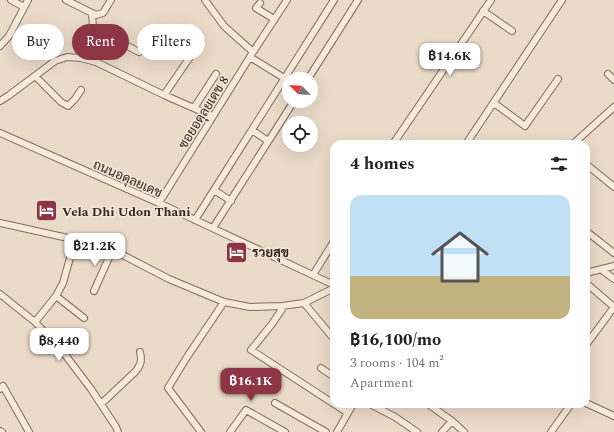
<!DOCTYPE html>
<html lang="en">
<head>
<meta charset="utf-8">
<style>
	:root { --surface:#fff; --page:#f6f6f6; --text:#222; --muted:#767676; --accent:#8d3545 }
	body { margin:0; font-family:Spectral,Sarabun,serif; background:var(--page); color:var(--text); height:100vh; display:flex; flex-direction:column; font-size:15px; white-space:nowrap }
	* { box-sizing:border-box; margin:0 }
	p { font-size:13px; color:var(--muted) }
	.icon { flex:none; width:22px; height:22px; fill:none; stroke:currentColor; stroke-width:2; stroke-linecap:round; stroke-linejoin:round }
	.map { position:relative; flex:1; overflow:hidden }
	.drawer { position:absolute; left:330px; top:140px; width:260px; height:268px; display:flex; flex-direction:column; background:var(--surface); border-radius:12px; box-shadow:0 4px 16px #0002 }
	.drawer>* { flex:none }
	.banner { position:absolute; left:12px; top:24px; width:258px; height:36px; display:flex; gap:8px }
	.needle { width:26px; rotate:294deg }
	.buttons { position:absolute; left:282px; top:72px; display:grid; gap:8px }
	.buttons a { display:grid; place-items:center; width:36px; height:36px; border-radius:50%; background:var(--surface); box-shadow:0 4px 16px #0002; font-size:20px }
	.price { position:absolute; translate:-50% -34px; padding:0 9px; border-radius:8px; background:#fff; color:#222; font-size:13px; line-height:26px; filter:drop-shadow(0 1px 2px #0008) }
	.price::after { content:''; position:absolute; left:50%; top:24px; width:12px; height:9px; margin-left:-6px; background:inherit; clip-path:polygon(0 0,100% 0,50% 100%) }
	.price.selected { background:var(--accent); color:#fff }
	ul { padding:0; list-style:none }
	li { display:grid; align-content:center; gap:8px; height:212px; padding:0 20px }
	li span { display:grid; place-items:center; height:124px; border-radius:12px; color:#555 }
	li>.icon { margin-inline-start:auto }
	span .icon { width:72px; height:72px; fill:#fffc; stroke-width:1 }
	li b { font-size:17px }
	h2 { display:flex; justify-content:space-between; align-items:center; height:48px; padding:0 20px; font-size:17px }
	.tag { padding:0 14px; border-radius:18px; background:var(--surface); box-shadow:0 4px 16px #0002; font-size:14px; line-height:36px }
	.tag.selected { background:var(--accent); color:#fff }
	.map>svg:first-child { display:block }
</style>
</head>
<body>
<div class="map">
<svg width="614" height="432" viewBox="0 0 614 432">
	<rect width="100%" height="100%" fill="#eadac8"/>
	<g fill="none" stroke-linecap="round" stroke-linejoin="round">
		<defs>
			<path id="minor" d="M11,0L24,7
				M66,0L96,15L103,13L111,0
				M260,3L256,8L274,19
				M483,11L512,31
				M92,13L93,28L139,52
				M0,46L9,36L28,0
				M253,52L287,0
				M250,57L284,78
				M608,74L614,80
				M35,76L61,102L68,106L75,99L81,90
				M308,79L358,0
				M164,95L201,41
				M0,101L8,96L55,61L67,57L81,58L96,62L164,95L212,116
				M494,103L525,126L558,79
				M194,108L216,74
				M252,130L268,141
				M0,133L159,203L334,285
				M393,144L491,0
				M466,144L562,0
				M573,144L614,107
				M586,164L614,187
				M214,190L231,201
				M159,203L253,52L224,26L205,0
				M195,220L334,0
				M0,223L86,242L117,252L169,279L224,302L250,307L282,306L304,303L334,288
				M213,228L294,101
				M586,231L614,253
				M602,270L614,279
				M586,273L614,266
				M313,275L334,241
				M586,283L614,307
				M94,291L112,251
				M0,294L35,322L60,348L91,389L116,427L118,432
				M56,296L84,318
				M304,303L334,339
				M284,306L272,324L251,350L348,413
				M35,322L56,296L63,283L75,240
				M586,345L614,307
				M321,368L334,377
				M0,389L3,386L29,432
				M275,403L326,432
				M586,403L614,416
				M101,404L136,371C141,364 142,361 140,352
				M370,404L395,417L417,432
				M428,404L452,421L464,432
				M0,431L2,432
				M201,432L168,388L187,357L224,302
				M230,432L246,410L285,432
				M337,432L353,404
				M442,432L452,421
				M551,432L571,404"/>
		</defs>
		<use href="#minor" stroke="#846c5f" stroke-width="8"/>
		<use href="#minor" stroke="#f5e9da" stroke-width="6"/>
	</g>
	<defs>
		<symbol id="hotel-square" viewBox="-11 -11 22 22"><rect x="-9" y="-9" width="18" height="18" rx="4" fill="#8d3545" stroke="#f2e5d7"/><path d="M-6-4.5h1.5V1H6V5H4.5V3h-9V5H-6ZM-4 0a1.8 1.8 0 1 1 3.6 0ZM.5 0V-2.5h3Q6-2.5 6 0Z" fill="#fff"/></symbol>
	</defs>
	<g fill-rule="evenodd">
		<use href="#hotel-square" x="34" y="198" width="25" height="25"/>
		<use href="#hotel-square" x="224" y="240" width="25" height="25"/>
	</g>
	<g text-anchor="middle" stroke-width="3.5" stroke-linejoin="round" paint-order="stroke">
		<g font-size="13" fill="#362721" stroke="#f2e5d7">
			<text transform="translate(203 112) rotate(-58)" y="5">ซอยอดุลยเดช 8</text>
			<text transform="translate(128 178) rotate(24)" y="5">ถนนอดุลยเดช</text>
		</g>
		<g font-size="13" font-weight="bold" fill="#362721" stroke="#f2e5d7" text-anchor="start">
			<text x="62" y="216">Vela Dhi Udon Thani</text>
			<text x="252" y="257">รวยสุข</text>
		</g>
	</g>
</svg>
<div class="buttons">
<a><svg class="needle" viewBox="-14 -14 28 28"><path d="M0-13l5 13h-10z" fill="#e53935"/><path d="M0 13l5-13h-10z" fill="#767676"/></svg></a>
<a><svg class="icon" aria-label="locate" viewBox="0 0 24 24"><circle cx="12" cy="12" r="6"/><path d="M12 2v4M12 18v4M2 12h4M18 12h4"/></svg></a>
</div>
<b class="price" style="left:450px;top:77px">฿14.6K</b>
<b class="price" style="left:95px;top:267px">฿21.2K</b>
<b class="price" style="left:59px;top:362px">฿8,440</b>
<b class="price selected" style="left:251px;top:402px">฿16.1K</b>
<div class="banner">
<a class="tag">Buy</a>
<a class="tag selected">Rent</a>
<a class="tag">Filters</a>
</div>
<section class="drawer">
<h2>4 homes<svg class="icon" aria-label="filters" viewBox="0 0 24 24"><path d="M4 7h16M4 17h16"/><circle cx="9" cy="7" r="2"/><circle cx="15" cy="17" r="2"/></svg></h2>
<ul>
<li><span style="background:linear-gradient(#bfe0f5 65%,#c2b280 0)"><svg class="icon" aria-label="home" viewBox="0 0 24 24"><path d="M3 11l9-7 9 7M6 9v11h12V9"/></svg></span><div><b>฿16,100/mo</b><p>3 rooms · 104 m²</p><p>Apartment</p></div></li>
</ul>
</section>
</div>
</body>
</html>
